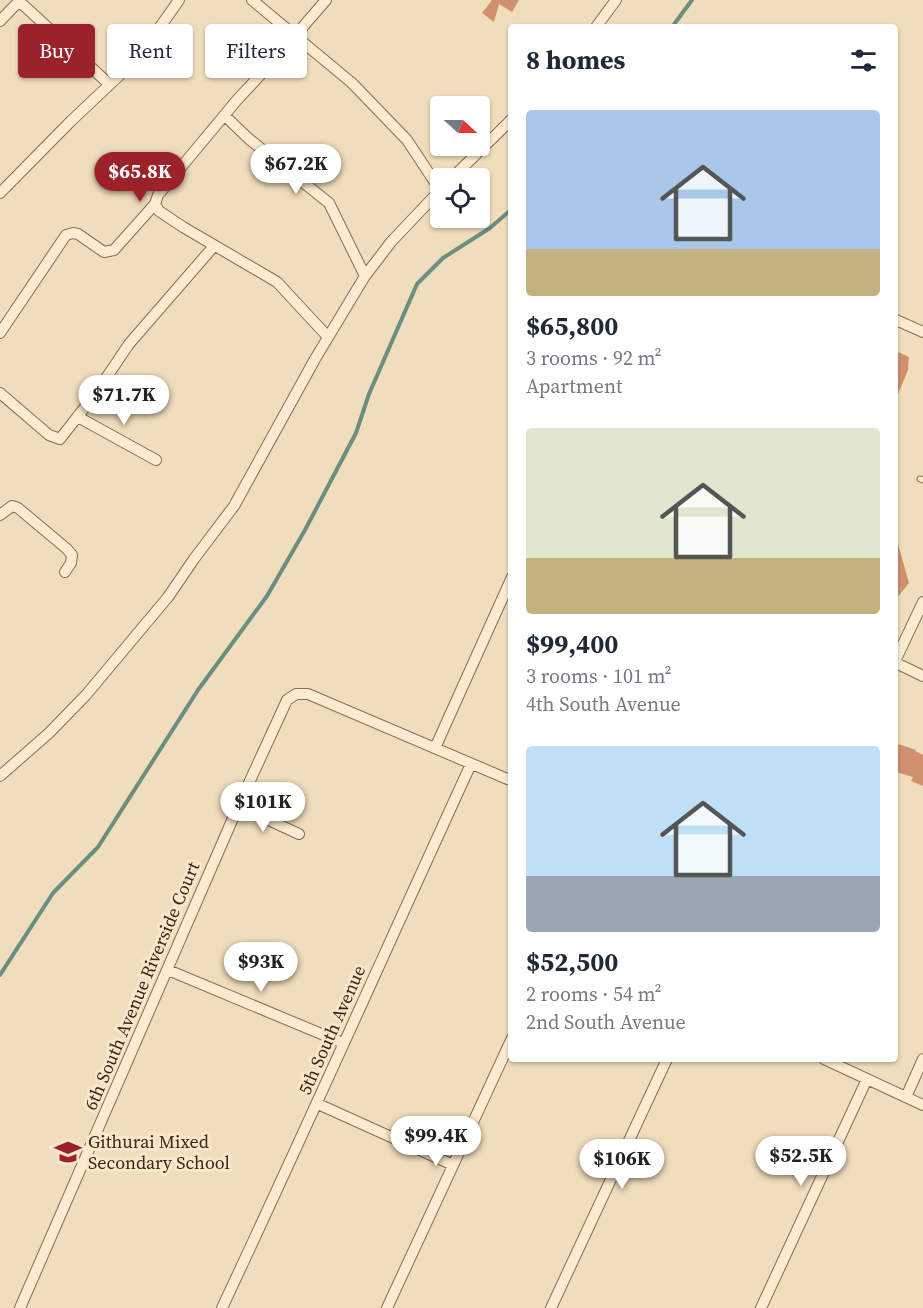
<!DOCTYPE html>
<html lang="en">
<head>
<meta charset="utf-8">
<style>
	:root { --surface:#fff; --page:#f2f2f3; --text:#1f2937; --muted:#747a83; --accent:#9b222b }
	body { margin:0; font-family:"Source Serif 4",serif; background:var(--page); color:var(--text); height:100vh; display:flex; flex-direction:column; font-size:22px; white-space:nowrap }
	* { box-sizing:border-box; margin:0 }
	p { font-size:20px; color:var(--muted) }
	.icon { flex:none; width:33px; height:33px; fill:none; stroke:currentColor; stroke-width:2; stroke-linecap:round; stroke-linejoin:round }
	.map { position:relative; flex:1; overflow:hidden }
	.details { position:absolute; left:508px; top:24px; width:390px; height:1038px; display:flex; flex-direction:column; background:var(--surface); border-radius:6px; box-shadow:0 2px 4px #0004 }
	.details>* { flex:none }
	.hud { position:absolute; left:18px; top:24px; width:400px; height:54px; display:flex; gap:12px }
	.needle { width:39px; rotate:111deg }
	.buttons { position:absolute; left:430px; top:96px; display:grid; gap:12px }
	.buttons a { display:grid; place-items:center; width:60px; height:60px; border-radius:6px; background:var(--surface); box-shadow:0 2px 4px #0004; font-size:30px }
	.price { position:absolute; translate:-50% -51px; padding:0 14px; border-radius:21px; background:#fff; color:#222; font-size:20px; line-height:39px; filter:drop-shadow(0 2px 3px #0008) }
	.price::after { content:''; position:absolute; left:50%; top:36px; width:18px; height:14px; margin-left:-9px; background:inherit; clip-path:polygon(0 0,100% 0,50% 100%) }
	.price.current { background:var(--accent); color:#fff }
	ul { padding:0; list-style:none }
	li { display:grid; align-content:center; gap:12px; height:318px; padding:0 18px }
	li span { display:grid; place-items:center; height:186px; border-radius:6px; color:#555 }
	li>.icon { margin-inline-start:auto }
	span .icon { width:108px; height:108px; fill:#fffc; stroke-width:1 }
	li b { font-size:26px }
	h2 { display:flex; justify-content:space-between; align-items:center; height:72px; padding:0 18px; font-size:26px }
	.pill { padding:0 21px; border-radius:6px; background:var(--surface); box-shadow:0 2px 4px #0004; font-size:21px; line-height:54px }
	.pill.current { background:var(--accent); color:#fff }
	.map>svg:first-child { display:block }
</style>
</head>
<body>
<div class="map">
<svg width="923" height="1308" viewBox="0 0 923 1308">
	<rect width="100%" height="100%" fill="#f0ddbc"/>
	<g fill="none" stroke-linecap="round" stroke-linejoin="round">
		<path stroke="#688f82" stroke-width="4" d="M672,27L692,0
			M0,975L53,893L98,847L198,690L267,596L305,530L356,433L369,394L417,284L443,258L490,228L512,209"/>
	</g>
	<path fill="#d1916f" d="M492,0H519L512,12L499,4L494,22L482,13Z
		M896,351L909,357L908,370L896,399Z
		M898,544L909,583L896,599V545Z
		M898,744L916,750L915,751L923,755V786L911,781L913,777L896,772V753Z"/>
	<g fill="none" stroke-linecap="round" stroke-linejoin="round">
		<defs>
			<path id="lane" d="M920,479L923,480"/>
			<path id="street" d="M252,0L352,83L380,112L407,140L440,190
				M19,1L109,84
				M0,21L20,0
				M596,27L616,0
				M295,36L326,0
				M302,42L264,71L237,100L158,195L155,204L159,211L183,227L277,282L328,337
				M225,116L249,139L329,203L365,276
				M452,178L512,119
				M0,193L71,121L124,71L148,44L179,0
				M896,320L923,332
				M0,333L66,235L73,233L78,234L104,252L114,250L155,204
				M0,393L49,435L60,439L96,393L129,344L214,246
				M78,417L156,460
				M0,515L12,506L18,508L67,549L72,555L71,563L65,572
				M896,659L923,602
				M896,663L923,676
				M435,748L512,577
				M0,776L49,733L86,695L168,597L194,559L234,506L315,359L365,276L391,242L441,189
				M238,806L299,834
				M168,970L343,1043
				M824,1059L923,1105
				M906,1097L923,1059
				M318,1104L453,1165
				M20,1308L237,809L287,700L296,694H308L512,781
				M222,1308C307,1127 388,945 471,764
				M387,1308L512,1038
				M551,1308L667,1059
				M761,1308L867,1079"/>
		</defs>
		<use href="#lane" stroke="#886c55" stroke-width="7"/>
		<use href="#street" stroke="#886c55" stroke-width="12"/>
		<use href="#lane" stroke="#fbebcf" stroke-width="5"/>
		<use href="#street" stroke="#fbebcf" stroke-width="10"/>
	</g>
	<defs>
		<symbol id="school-bare" viewBox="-9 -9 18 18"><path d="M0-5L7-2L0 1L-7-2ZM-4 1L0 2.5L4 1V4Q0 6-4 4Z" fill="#9b222b" stroke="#f7e8cc" stroke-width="2.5" paint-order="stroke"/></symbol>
	</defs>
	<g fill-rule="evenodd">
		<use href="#school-bare" x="49" y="1133" width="38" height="38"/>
	</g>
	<g text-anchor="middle" stroke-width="6" stroke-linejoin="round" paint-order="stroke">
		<g font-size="18" fill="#37261a" stroke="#f7e8cc">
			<text transform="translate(142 986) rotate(-67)" y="6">6th South Avenue Riverside Court</text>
			<text transform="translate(332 1030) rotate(-66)" y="6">5th South Avenue</text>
		</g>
		<g font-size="18" fill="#37261a" stroke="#f7e8cc" text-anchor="start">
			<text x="88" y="1148">Githurai Mixed<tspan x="88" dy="21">Secondary School</tspan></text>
		</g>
	</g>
</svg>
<div class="buttons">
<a><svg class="needle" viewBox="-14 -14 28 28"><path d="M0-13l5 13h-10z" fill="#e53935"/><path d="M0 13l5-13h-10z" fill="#747a83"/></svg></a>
<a><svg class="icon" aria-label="locate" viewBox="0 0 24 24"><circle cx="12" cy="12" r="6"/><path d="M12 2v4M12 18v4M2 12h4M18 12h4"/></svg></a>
</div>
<b class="price" style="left:296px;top:195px">$67.2K</b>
<b class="price current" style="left:140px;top:203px">$65.8K</b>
<b class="price" style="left:124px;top:426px">$71.7K</b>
<b class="price" style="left:263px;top:833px">$101K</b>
<b class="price" style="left:261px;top:993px">$93K</b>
<b class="price" style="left:436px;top:1167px">$99.4K</b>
<b class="price" style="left:801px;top:1187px">$52.5K</b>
<b class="price" style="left:622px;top:1190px">$106K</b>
<div class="hud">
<a class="pill current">Buy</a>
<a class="pill">Rent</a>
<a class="pill">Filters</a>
</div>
<section class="details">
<h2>8 homes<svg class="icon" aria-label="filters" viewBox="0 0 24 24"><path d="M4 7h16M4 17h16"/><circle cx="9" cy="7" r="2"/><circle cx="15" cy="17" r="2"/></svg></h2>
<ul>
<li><span style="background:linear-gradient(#a9c7e8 75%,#c2b280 0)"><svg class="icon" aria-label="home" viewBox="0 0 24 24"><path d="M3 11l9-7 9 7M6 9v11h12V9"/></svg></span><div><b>$65,800</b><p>3 rooms · 92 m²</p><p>Apartment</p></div></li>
<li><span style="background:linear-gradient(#dfe7d0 70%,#c2b280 0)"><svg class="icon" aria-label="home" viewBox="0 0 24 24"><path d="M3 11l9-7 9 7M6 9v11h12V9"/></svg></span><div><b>$99,400</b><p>3 rooms · 101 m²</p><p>4th South Avenue</p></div></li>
<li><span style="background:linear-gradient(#bfe0f5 70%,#9aa5b1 0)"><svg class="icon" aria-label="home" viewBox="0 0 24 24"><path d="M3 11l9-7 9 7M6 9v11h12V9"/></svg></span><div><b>$52,500</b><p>2 rooms · 54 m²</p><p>2nd South Avenue</p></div></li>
</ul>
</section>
</div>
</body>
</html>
